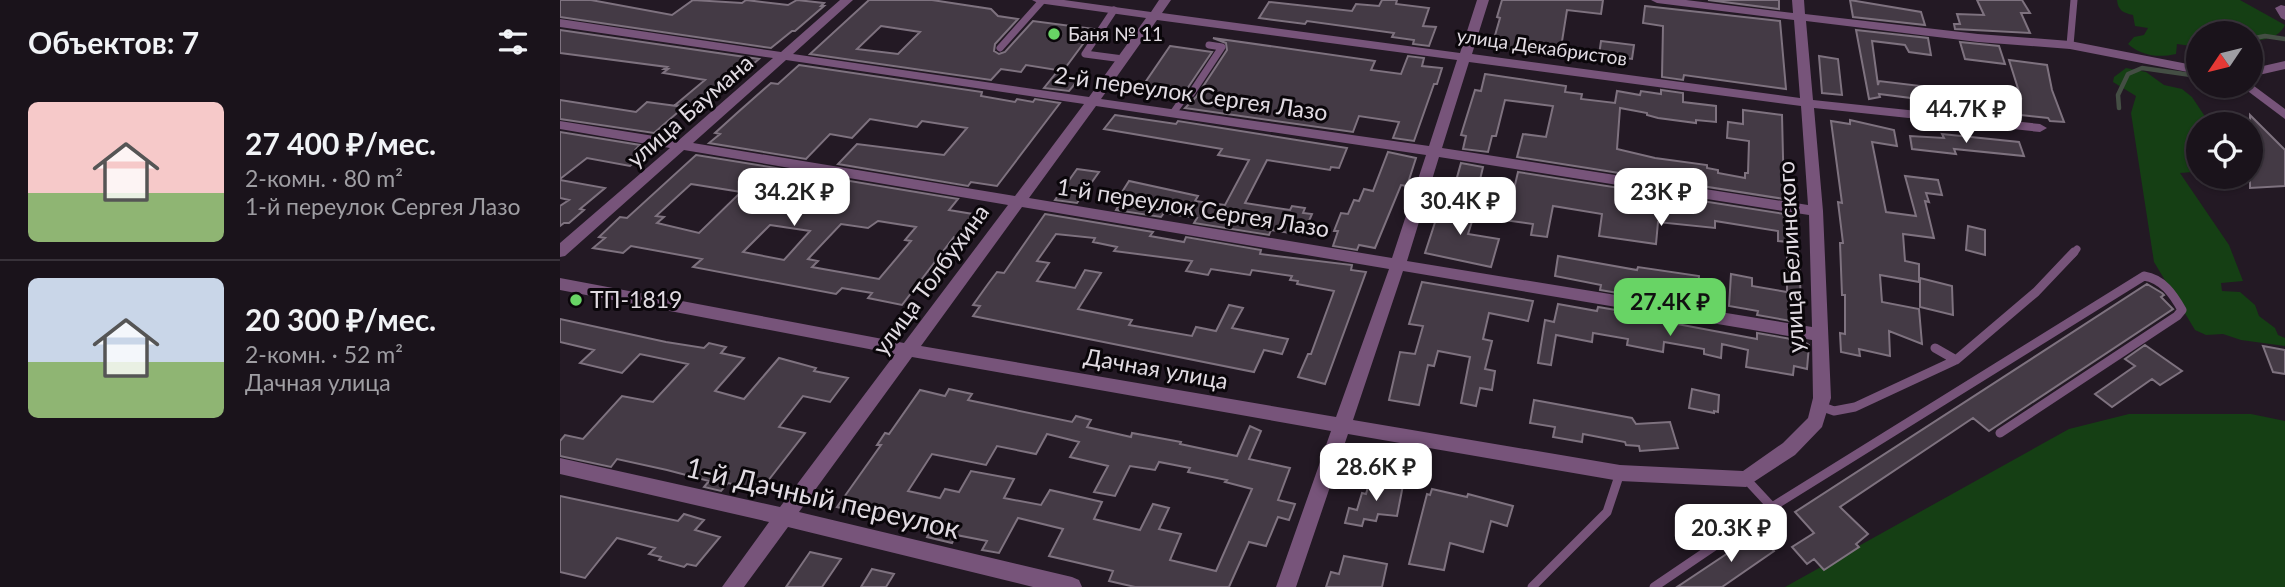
<!DOCTYPE html>
<html lang="ru">
<head>
<meta charset="utf-8">
<style>
	:root { --surface:#1a131b; --page:#272028; --text:#f1f3f6; --muted:#9f9ea3; --line:#38323a; --accent:#68d465 }
	body { margin:0; font-family:Lato,sans-serif; background:var(--page); color:var(--text); height:100vh; display:flex; flex-direction:column; font-size:26px; white-space:nowrap }
	* { box-sizing:border-box; margin:0 }
	p { font-size:23px; color:var(--muted) }
	.icon { flex:none; width:38px; height:38px; fill:none; stroke:currentColor; stroke-width:2; stroke-linecap:round; stroke-linejoin:round }
	.map { position:relative; flex:1; overflow:hidden }
	.side { display:flex; flex-direction:column; background:var(--surface); width:560px }
	.side>* { flex:none }
	.needle { width:46px; rotate:235deg }
	.buttons { position:absolute; left:1626px; top:21px; display:grid; gap:14px }
	.buttons a { display:grid; place-items:center; width:77px; height:77px; border-radius:50%; background:var(--surface); box-shadow:0 2px 5px #0004,0 0 0 2px var(--line); font-size:35px }
	.price { position:absolute; translate:-50% -60px; padding:0 16px; border-radius:14px; background:#fff; color:#222; font-size:23px; line-height:46px; filter:drop-shadow(0 2px 4px #0008) }
	.price::after { content:''; position:absolute; left:50%; top:42px; width:21px; height:16px; margin-left:-10px; background:inherit; clip-path:polygon(0 0,100% 0,50% 100%) }
	.price.current { background:var(--accent); color:#111 }
	ul { padding:0; list-style:none }
	li { display:flex; align-items:center; gap:21px; height:175px; padding:0 28px }
	li+li { border-top:2px solid var(--line) }
	li span { display:grid; place-items:center; flex:none; width:196px; height:140px; border-radius:10px; color:#555 }
	li>.icon { margin-inline-start:auto }
	span .icon { width:84px; height:84px; fill:#fffc; stroke-width:1 }
	li b { font-size:30px }
	h2 { display:flex; justify-content:space-between; align-items:center; height:84px; padding:0 28px; font-size:30px }
	main { display:flex; flex:1; min-height:0 }
	.map>svg:first-child { display:block }
</style>
</head>
<body>
<main>
<section class="side">
<h2>Объектов: 7<svg class="icon" aria-label="filters" viewBox="0 0 24 24"><path d="M4 7h16M4 17h16"/><circle cx="9" cy="7" r="2"/><circle cx="15" cy="17" r="2"/></svg></h2>
<ul>
<li><span style="background:linear-gradient(#f6c9c9 65%,#8fb573 0)"><svg class="icon" aria-label="home" viewBox="0 0 24 24"><path d="M3 11l9-7 9 7M6 9v11h12V9"/></svg></span><div><b>27 400 ₽/мес.</b><p>2-комн. · 80 m²</p><p>1-й переулок Сергея Лазо</p></div></li>
<li><span style="background:linear-gradient(#c9d6e8 60%,#8fb573 0)"><svg class="icon" aria-label="home" viewBox="0 0 24 24"><path d="M3 11l9-7 9 7M6 9v11h12V9"/></svg></span><div><b>20 300 ₽/мес.</b><p>2-комн. · 52 m²</p><p>Дачная улица</p></div></li>
</ul>
</section>
<div class="map">
<svg width="1725" height="587" viewBox="0 0 1725 587">
	<rect width="100%" height="100%" fill="#231924"/>
	<path fill="#153f14" d="M1557,0H1680L1725,25C1718,39 1705,39 1691,42L1690,33H1638V47L1617,44L1616,54C1598,58 1582,56 1568,44L1574,37L1584,35L1588,28L1575,26L1573,15C1564,13 1558,11 1557,0Z
		M1566,68L1586,72L1604,85L1622,89L1632,97L1650,124H1638V162L1633,172L1620,173L1669,245L1683,281L1661,283L1662,291L1680,292L1695,305L1699,316L1715,328L1718,335L1725,338V346L1681,340L1663,334L1646,335L1635,330L1594,262L1571,113L1576,96L1553,82L1554,77Z
		M1569,414H1691L1725,421V587H1225L1509,429Z"/>
	<g fill="none" stroke-linecap="round" stroke-linejoin="round">
		<path stroke="#444e44" stroke-width="4.5" d="M1690,39L1705,36L1725,39
			M1559,108L1558,95L1568,74L1582,68L1638,76"/>
	</g>
	<path fill="#443a45" stroke="#7e727f" stroke-width="2" fill-rule="evenodd" d="M0,0H31L112,15L133,0L182,3L186,0L228,5L237,0L264,3L261,6H264L235,31H232L211,48L0,17Z
		M309,0H372L431,9L438,16L458,19L435,44L434,51L439,54L445,52L473,21L534,29L503,71L466,65L461,72L441,69L431,80L250,54ZM321,26L360,32L338,54L297,49Z
		M822,0H837L836,4L869,8L863,26L876,27L869,46L853,44L854,40L832,37L834,33L747,21L745,24L699,18L709,2L792,11L796,4L819,6Z
		M942,0H1043L1041,14L1007,10L1000,54L981,52V55L932,46L940,18L937,17Z
		M1148,0H1219V9Z
		M1290,0L1361,12L1365,25L1293,17Z
		M1417,0H1462L1470,13H1461L1470,33L1395,29L1394,24H1400L1397,14L1424,15Z
		M1085,6L1220,21L1226,89L1124,75L1123,80L1102,77L1103,26L1083,23Z
		M0,30L199,59L140,109L115,105L145,80L103,73L108,69H104L107,67L0,53Z
		M1296,30L1368,38L1371,55L1349,52L1345,45L1312,41L1318,85L1319,81L1461,98L1449,60L1487,65L1492,90L1504,122L1490,121L1488,118L1399,108L1398,104L1319,94L1320,97L1309,99Z
		M653,38L815,61L811,70L841,74L848,56L864,58L862,66L882,68L877,84H874L854,141L833,138L839,122L799,116L793,132L625,108L636,97L667,50L666,43Z
		M1041,41L1074,45L1072,59L1039,55Z
		M1400,42L1439,46L1445,64L1405,59Z
		M610,46L652,52L627,89L605,86L601,92L580,90Z
		M1259,56L1278,59L1282,95L1262,93Z
		M239,65L422,92L421,96L455,102L457,99L473,102L475,99L500,103L437,186L411,182L408,186L278,164L297,144L384,155L407,128L362,121L357,127L310,119L292,138L270,134L246,159L149,143L160,134L155,133L177,113L211,83L218,84Z
		M496,73L521,77L509,91L484,88Z
		M925,74L1006,86L1005,92L1022,94L1021,99L1055,103L1057,91L1080,95L1081,91L1101,94V90L1123,93V102L1156,106V122L1136,120V123L1098,118L1087,115V113L1060,108L1057,149L1095,158L1147,165V168L1158,170V173L1185,178V173H1188L1189,141L1167,138L1168,122L1183,124V110L1222,115L1224,199L957,157L963,134L986,137L993,106L945,100L936,136H932L928,152L903,149L906,136L901,135L915,90L921,91Z
		M0,100L76,112L87,102L124,107L94,133L0,119Z
		M555,115L616,124L618,121L787,148L779,168L771,167L770,170L707,160L685,203L730,210L732,206L745,208L743,213L752,214L743,235L711,230L709,235L634,223L637,218L604,213L601,217L556,210L566,193L562,192L569,181L638,196L635,201L665,205L689,160L658,155L662,149L544,129Z
		M1690,115L1725,150V186L1690,188Z
		M1290,120L1334,130L1337,146L1312,142L1326,212L1356,216L1345,176L1378,180L1382,195L1366,193L1369,202L1365,201L1374,238L1343,234L1345,261L1359,264V282L1320,275L1322,302L1359,309L1362,344L1329,331L1330,356L1299,349L1300,356L1281,352L1280,333L1285,334V295H1282L1280,243H1283L1278,202L1282,203L1271,121L1290,124Z
		M0,132L80,145L76,149L88,151L70,166L27,158L0,179Z
		M1382,134L1459,142L1464,156L1394,149L1396,154L1352,149L1350,136L1384,138Z
		M828,152L856,158L847,186L841,185L815,248L799,245L797,250L773,246L778,231H774L781,213L788,214L794,200L799,201L804,189L813,191Z
		M136,155L234,171L232,174L263,179L266,177L398,199L389,210L419,215L402,238L394,237L342,305L308,298L312,293L282,288L276,294L133,267L142,259L71,246L63,253L33,248L45,238L39,237L60,217L67,218ZM131,184L181,192L139,233L97,223L104,217L96,216ZM318,221L356,227L345,240L351,241L319,279L252,267L258,261L248,259L281,224L308,228ZM210,225L250,231L224,260L183,252Z
		M901,163L923,167L919,184L896,181Z
		M517,169L539,172L517,203L495,200Z
		M958,172L1237,216L1242,323L1197,315L1198,311L1169,306L1171,274L1192,278V286L1227,292V242L1218,241V231L1155,221V228L1098,222L1096,244L1039,236L1042,214L993,206L987,237L971,235L973,224L943,220L946,202H951Z
		M0,180L45,188L20,209L24,210L9,223H4L0,226V206L9,200L0,198Z
		M883,198L897,201L895,208L915,212L908,234L939,239L931,267L865,253Z
		M485,214L593,232L590,236L624,242L626,237L701,250L700,254L792,265L791,270L806,272L765,384L738,377L748,354H751L774,291L737,284L738,281L730,280L732,276L692,270L690,275L651,269L648,275L626,271L632,261L554,251L557,247L533,242L535,238L496,234L477,261L489,263L477,281L515,288L525,270L541,273L518,309L572,320L569,325L632,336L636,327L656,331L669,305L683,308L672,328L728,339L722,354L704,350L694,372L413,316L420,306L413,305L428,284L437,272L444,273Z
		M1408,226L1425,230V255L1406,250Z
		M998,256L1077,270L1078,267L1139,276L1138,290H1134L1133,300L1058,287V293L1040,290L1041,285L995,276Z
		M1360,278L1392,286L1393,315L1360,307Z
		M862,282L973,301L968,321L929,313L923,339L932,341L925,369L935,371L932,390L920,388L916,406L901,403L910,357L878,351L874,366L868,365L859,405L829,400L840,352L855,354L863,326L849,324Z
		M1587,284L1602,293L1604,295L1601,297L1613,309L1429,431L1413,418L1280,507L1308,534L1296,544L1299,547L1264,570L1254,559L1247,564L1232,547L1254,533L1235,512Z
		M998,304L1037,311L1038,307L1056,310L1055,312L1080,317L1197,339V333L1243,341L1249,345L1247,369L1234,366L1233,375L1186,367L1188,350L1162,344L1161,358L1144,354V349L1104,342L1103,352L1067,345L1068,339L1033,333L1032,342L996,335L991,365L978,363L985,320L994,322Z
		M0,319L106,342L144,348L149,343L166,347L161,353L184,358L155,391L184,399L219,358L256,368L254,371L288,378L270,402L243,396L219,427L245,433L204,486L199,485L196,489L168,483L161,491L144,487L149,481L107,470L57,459L51,467L0,456V441L5,435L23,439L62,396L93,402L128,364L80,354L62,373L20,363L34,350L0,342Z
		M1585,345L1622,371L1600,385L1592,379L1552,407L1535,394L1575,366L1565,359Z
		M1703,346L1725,350V374L1713,372Z
		M389,389L412,394L408,400L512,422L516,416L531,420L527,427L571,437L572,433L621,442L620,444L677,456L690,426L701,431L689,459L730,468L718,500L735,504L729,520L718,517L706,546L689,542L669,587H575L549,581L553,571L489,556L503,529L458,518L439,553L422,550L427,541L396,535L392,543L367,537L371,529L277,507L321,445H317L325,433L329,434L360,390L385,396ZM487,434L519,442L510,457L548,466L534,492L555,496L570,466L595,470L599,462L630,468L628,472L667,480L665,482L692,489L656,571L610,560L621,534L599,529L609,508L593,504L580,530L534,519L542,502L490,490L481,505L444,498L454,479L411,471L399,492L385,489L380,498L348,491L372,454L426,465L437,446L476,454Z
		M1132,389L1159,395L1158,412L1154,411V413L1129,408Z
		M974,400L1072,418L1076,424L1110,422L1118,448L1080,451L1079,446L1066,445L1065,442L1023,434L1022,442L993,437L995,427L970,423Z
		M810,480L843,485L837,516L818,514L816,521L804,519L802,526L785,523L789,508L797,510L802,493L806,494Z
		M872,489L907,497L908,494L953,506L947,526L931,521L923,552L890,543L884,570L849,564L867,494L870,495Z
		M0,496L118,521L124,514L144,520L135,530L160,537L136,566L127,564L124,567L99,560L101,557L89,554L95,548L57,538L25,578L0,572Z
		M1198,533L1214,551L1162,587H1117Z
		M250,552L281,559L262,587H226Z
		M784,556L827,564L822,587H766L771,572L779,574Z
		M312,569L334,574L326,587H301Z"/>
	<g fill="none" stroke-linecap="round" stroke-linejoin="round">
		<path stroke="#77547a" stroke-width="7" d="M554,10L525,54L563,59
			M1510,45L1514,0
			M440,48L482,1
			M613,113L623,99L631,94L662,47L649,45
			M1513,254L1517,249"/>
		<path stroke="#77547a" stroke-width="9" d="M1396,360L1476,292L1514,252
			M1260,406L1274,411L1295,407L1396,360L1375,348
			M1186,479L1212,507
			M972,587L1047,512L1060,473
			M1094,587L1212,507L1584,276C1603,279 1613,294 1622,310L1617,316L1440,433"/>
		<path fill="#77547a" fill-rule="evenodd" d="M280,0H293L233,54L529,97L586,18L478,3L472,0H504L591,12L599,0H611L602,13L900,53L917,0H929L912,54L1240,98L1234,20L1097,3L1091,0H1126L1233,13L1232,0H1244L1245,14L1418,34L1510,41L1638,66V74L1510,49L1418,42L1246,21L1253,100L1480,124L1487,128L1480,132L1254,108L1263,211L1271,398L1262,427L1235,455L1186,487L1060,481L788,434L736,587H716L771,431L352,357L239,512L512,577L519,580L522,587H473L228,527L184,587H162L209,522L0,474V458L220,507L335,354L0,290V278L344,343L448,205L124,150L5,256L0,257V243L110,148L0,129V121L119,140L213,58L0,27V19L221,52ZM597,20L897,60L869,146L541,99ZM226,60L524,104L455,196L133,143ZM909,62L1241,106L1248,205L882,148ZM536,106L866,155L832,258L469,198ZM879,157L1249,215L1252,327L847,261ZM462,207L829,269L776,417L361,346ZM843,271L1252,340L1253,398L1248,418L1223,443L1183,471L1060,465L793,420Z
			M1721,5L1725,6V20L1721,18L1715,8Z
			M1725,61V69L1690,77V69Z
			M1690,83L1725,109V119L1681,86H1690Z"/>
	</g>
	<g fill="#68d465" stroke="#0a060a" stroke-width="2.5">
		<circle cx="494" cy="34" r="7"/>
		<circle cx="16" cy="300" r="7"/>
	</g>
	<g text-anchor="middle" stroke-width="6" stroke-linejoin="round" paint-order="stroke">
		<g font-size="19" fill="#e1dbe2" stroke="#0a060a" text-anchor="start">
			<text x="508" y="41">Баня № 11</text>
		</g>
		<g font-size="19" fill="#e1dbe2" stroke="#0a060a">
			<text transform="translate(982 47) rotate(8)" y="7">улица Декабристов</text>
		</g>
		<g font-size="23" fill="#e1dbe2" stroke="#0a060a">
			<text transform="translate(631 94) rotate(8)" y="8">2-й переулок Сергея Лазо</text>
			<text transform="translate(130 111) rotate(-41)" y="8">улица Баумана</text>
			<text transform="translate(633 208) rotate(9)" y="8">1-й переулок Сергея Лазо</text>
			<text transform="translate(1231 257) rotate(-93)" y="8">улица Белинского</text>
			<text transform="translate(371 280) rotate(-54)" y="8">улица Толбухина</text>
			<text transform="translate(596 369) rotate(10)" y="8">Дачная улица</text>
		</g>
		<g font-size="23" fill="#e1dbe2" stroke="#0a060a" text-anchor="start">
			<text x="30" y="308">ТП-1819</text>
		</g>
		<g font-size="28" fill="#e1dbe2" stroke="#0a060a">
			<text transform="translate(263 498) rotate(13)" y="10">1-й Дачный переулок</text>
		</g>
	</g>
</svg>
<div class="buttons">
<a><svg class="needle" viewBox="-14 -14 28 28"><path d="M0-13l5 13h-10z" fill="#e53935"/><path d="M0 13l5-13h-10z" fill="#9f9ea3"/></svg></a>
<a><svg class="icon" aria-label="locate" viewBox="0 0 24 24"><circle cx="12" cy="12" r="6"/><path d="M12 2v4M12 18v4M2 12h4M18 12h4"/></svg></a>
</div>
<b class="price" style="left:1406px;top:145px">44.7K ₽</b>
<b class="price" style="left:234px;top:228px">34.2K ₽</b>
<b class="price" style="left:1101px;top:228px">23K ₽</b>
<b class="price" style="left:900px;top:237px">30.4K ₽</b>
<b class="price current" style="left:1110px;top:338px">27.4K ₽</b>
<b class="price" style="left:816px;top:503px">28.6K ₽</b>
<b class="price" style="left:1171px;top:564px">20.3K ₽</b>
</div>
</main>
</body>
</html>
